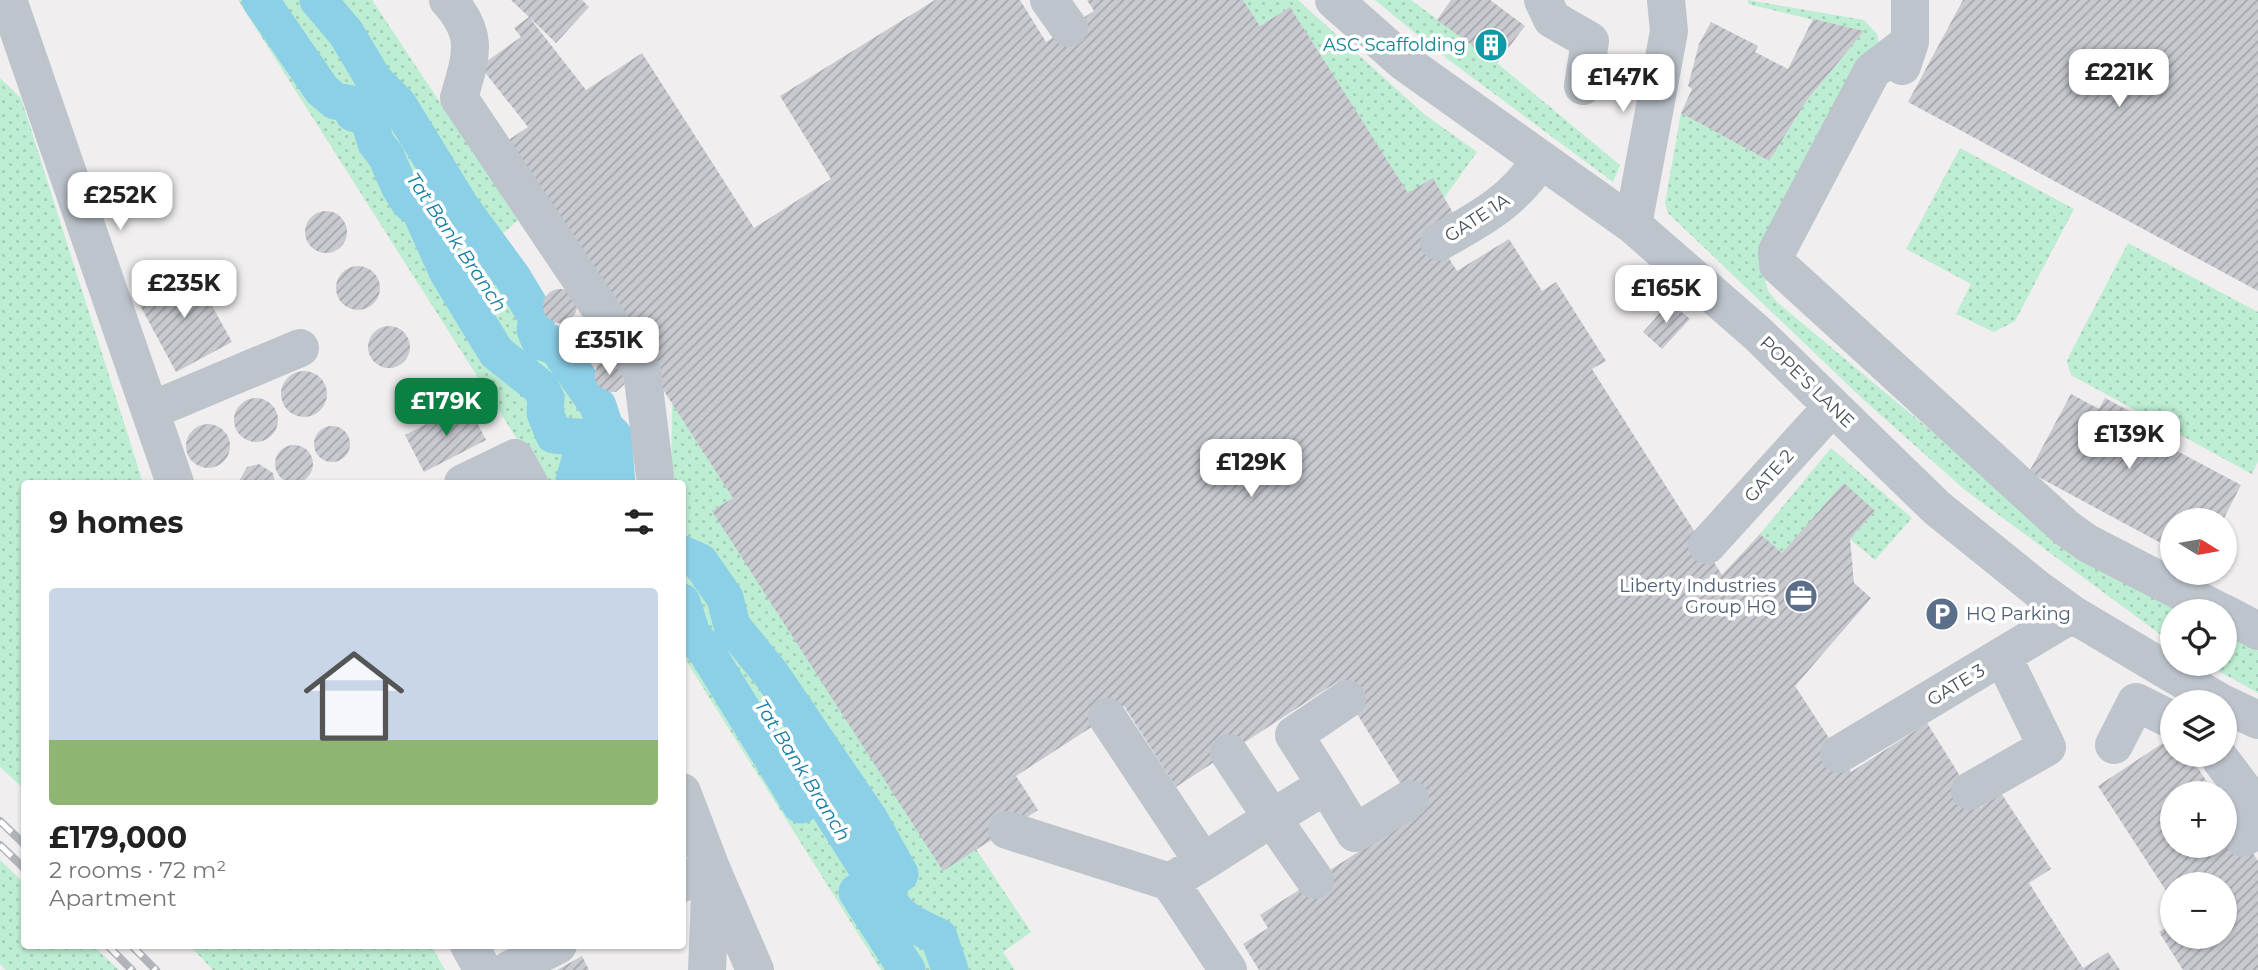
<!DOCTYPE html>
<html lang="en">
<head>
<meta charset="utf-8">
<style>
	:root { --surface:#fff; --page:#f2f2f2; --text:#222; --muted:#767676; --accent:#0b8043 }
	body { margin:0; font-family:Montserrat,sans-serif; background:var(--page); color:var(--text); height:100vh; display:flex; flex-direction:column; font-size:26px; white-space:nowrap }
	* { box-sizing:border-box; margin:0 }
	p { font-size:23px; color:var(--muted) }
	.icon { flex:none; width:38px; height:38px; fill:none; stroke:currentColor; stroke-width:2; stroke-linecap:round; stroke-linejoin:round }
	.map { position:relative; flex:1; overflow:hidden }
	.drawer { position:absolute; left:21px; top:480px; width:665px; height:469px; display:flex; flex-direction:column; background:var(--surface); border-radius:7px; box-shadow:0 2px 5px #0004 }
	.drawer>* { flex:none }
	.needle { width:46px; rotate:101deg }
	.fabs { position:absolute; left:2160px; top:508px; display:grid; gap:14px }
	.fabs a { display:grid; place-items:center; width:77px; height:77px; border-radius:50%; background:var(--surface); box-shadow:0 2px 5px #0004; font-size:35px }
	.price { position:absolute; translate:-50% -60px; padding:0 16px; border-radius:14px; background:#fff; color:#222; font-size:23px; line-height:46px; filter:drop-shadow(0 2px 4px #0008) }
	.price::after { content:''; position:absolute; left:50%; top:42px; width:21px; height:16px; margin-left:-10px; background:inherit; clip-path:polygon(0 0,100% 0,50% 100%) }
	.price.selected { background:var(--accent); color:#fff }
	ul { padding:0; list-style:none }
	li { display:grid; align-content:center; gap:14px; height:371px; padding:0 28px }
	li span { display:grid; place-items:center; height:217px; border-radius:7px; color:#555 }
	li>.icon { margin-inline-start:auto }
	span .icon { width:126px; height:126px; fill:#fffc; stroke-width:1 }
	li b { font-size:30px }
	h2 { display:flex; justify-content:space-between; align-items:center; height:84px; padding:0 28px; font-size:30px }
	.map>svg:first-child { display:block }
</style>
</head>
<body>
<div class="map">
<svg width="2258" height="970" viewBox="0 0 2258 970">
	<defs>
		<pattern id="grass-dots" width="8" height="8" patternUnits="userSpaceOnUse" patternTransform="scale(1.75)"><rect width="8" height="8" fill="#bdedd2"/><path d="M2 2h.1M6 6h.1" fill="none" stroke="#a4cdb7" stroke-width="1.8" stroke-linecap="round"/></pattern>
		<pattern id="building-hatch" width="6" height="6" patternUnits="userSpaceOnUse" patternTransform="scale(1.75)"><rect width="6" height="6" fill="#c8cad0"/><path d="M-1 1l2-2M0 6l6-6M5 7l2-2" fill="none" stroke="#a4a6ac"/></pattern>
	</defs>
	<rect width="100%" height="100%" fill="#f0eeee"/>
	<path fill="url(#grass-dots)" d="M238,0H372L518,220L498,238L628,441L629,483H545Z
		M1243,0H1298L1424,114L1477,152L1444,198L1408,193L1290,8L1260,26Z
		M1375,0H1411L1497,63L1620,165L1613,182L1438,52Z
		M1748,0L1864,20L1877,34L1879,43L1764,276L1768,291L1778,303L2063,541L2190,611H2172V643L1965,490L1865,401L1668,213L1665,203L1681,113L1769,161L1807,100L1863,32L1748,4Z
		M0,78L21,98L143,483H24V789L0,767Z
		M1960,148L2074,209L2015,321L1994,332L1956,314L1971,284L1906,249Z
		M2128,243L2258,312V461L2252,474L2071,375L2067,362L2070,354Z
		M672,403L733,498L713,511L976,849L1031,932L1003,952L1015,970H881L683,656L682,483H671Z
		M1831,448L1912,518L1875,560L1850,539L1875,511L1844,484L1782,553L1760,534Z
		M2224,628L2258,646V693L2204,663H2224Z
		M0,860L24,883V945H92L119,970H6L0,964Z
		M189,945H431L445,970H213Z"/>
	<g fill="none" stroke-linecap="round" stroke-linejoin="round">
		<path stroke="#8cd0e8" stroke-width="37" d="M260,0L322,90L335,101L352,104L353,113L368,117L376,143L386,156L399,186L409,202L420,211L448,273L496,352L540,387L546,398L545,413L554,435L586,438L574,481L592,483
			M318,0L346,33L374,80L398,104L461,207L513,278L537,318L535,330L540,342L551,343L561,353L598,406L605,427L613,435L617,483
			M682,554L700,562L725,598L732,626L771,674L870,820L900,874L886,884C887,916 915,925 939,937L950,970
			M682,602L692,634L708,654L801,805
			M799,761L893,910
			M857,892L907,970"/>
	</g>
	<path fill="url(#building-hatch)" d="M511,0H582L589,7L556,43L529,17L586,90L642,53L754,228L831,179L780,96L935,0H1020L1046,42L1094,11L1087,0H1243L1260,26L1290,7L1408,193L1433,178L1453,213L1429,227L1457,271L1509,239L1542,291L1556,282L1606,361L1592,369L1722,575L1760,534L1782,553L1844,483L1875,511L1850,539L1854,583L1871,598L1795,686L1851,772L1927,723L1980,808L2001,793L2051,869L2029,883L2083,968L2108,952L2120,970H1259L1243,944L1268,928L1260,915L1419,813L1337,682L1176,787L1124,706L1016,776L1038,810L943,871L712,511L733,498L504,143L528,127L480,66L521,37L514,28L529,17Z
		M1451,0H1490L1525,26L1497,63L1437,20Z
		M1963,0H2258V291L1908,102Z
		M1813,19L1864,31L1807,100L1769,161L1681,113L1692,89L1688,86L1699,44L1711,22L1758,46L1755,52L1788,69Z
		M305 232a21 21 0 1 1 42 0a21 21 0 1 1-42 0Z
		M336 288a22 22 0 1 1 44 0a22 22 0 1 1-44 0Z
		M191,268L232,342L176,372L136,298Z
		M543 306a17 17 0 1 1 34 0a17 17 0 1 1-34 0Z
		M1670,302L1690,319L1662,349L1643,332Z
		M368 347a21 21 0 1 1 42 0a21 21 0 1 1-42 0Z
		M611,358L627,382L616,392H609L598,386L594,377L597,366Z
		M281 394a23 23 0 1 1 46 0a23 23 0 1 1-46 0Z
		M2071,394L2099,409L2105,398L2137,415L2130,426L2241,485L2223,520H2172V549L2029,472Z
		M234 420a22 22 0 1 1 44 0a22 22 0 1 1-44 0Z
		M467,403L486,440L424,472L405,435Z
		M186 446a22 22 0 1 1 44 0a22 22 0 1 1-44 0Z
		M314 444a18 18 0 1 1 36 0a18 18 0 1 1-36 0Z
		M275 464a19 19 0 1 1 38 0a19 19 0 1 1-38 0Z
		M259,464L273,473L275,483H238L247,467Z
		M2172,737V754H2189L2214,793H2172V845H2224V809L2258,861V970H2183L2159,932L2172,924V936H2224V884H2172V900L2098,786Z
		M582,956L589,970H557Z"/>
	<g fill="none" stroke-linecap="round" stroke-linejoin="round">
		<path stroke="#bdc4cc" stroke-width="38" d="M8,0L175,483
			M448,0C480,35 471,56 459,98L642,371L655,476
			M1049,0L1069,28
			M1334,0L1404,62L1633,225L1758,334L1937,508L2040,591L2072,614L2220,702
			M1543,0L1552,19L1590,41L1583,86
			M1910,42L1872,71L1777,251L1778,265L2065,527L2087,543L2219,611
			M1902,66L1910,42V0
			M1633,225L1669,31L1666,0
			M1439,242C1483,217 1511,203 1541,160
			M150,411L300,348
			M463,483L515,458L529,483
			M1707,545L1832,407
			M2224,613L2258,631
			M2224,704L2258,720
			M1107,717L1203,862L1170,882
			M2114,745L2136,702L2172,720
			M1839,754L2072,614
			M2221,760L2249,797L2226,811
			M1326,785L1294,735L1347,699
			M1970,791L2047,747L2003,657
			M682,792L711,868L707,970
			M1007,830L1170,882L1228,970
			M2243,838L2258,829
			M1203,862L1272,818L1229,753
			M1315,880L1272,818L1326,785L1355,833L1410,799
			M682,883L711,868L755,970
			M469,945L483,970
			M509,970L558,945"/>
		<defs>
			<path id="rail" d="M0,821L24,844
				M0,845L24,868
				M107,945L132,970
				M131,945L156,970"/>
		</defs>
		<use href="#rail" stroke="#b0b3b8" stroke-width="8"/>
		<use href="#rail" stroke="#fff" stroke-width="5" stroke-dasharray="16" stroke-linecap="butt"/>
	</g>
	<defs>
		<symbol id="building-disc" viewBox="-11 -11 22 22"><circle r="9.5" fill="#0f9aa8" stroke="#fff"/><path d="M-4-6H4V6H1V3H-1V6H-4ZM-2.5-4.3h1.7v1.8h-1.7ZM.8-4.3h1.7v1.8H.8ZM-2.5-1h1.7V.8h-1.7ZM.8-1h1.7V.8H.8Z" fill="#fff"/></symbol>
		<symbol id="office-disc" viewBox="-11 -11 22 22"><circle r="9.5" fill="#5c6f8a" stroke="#fff"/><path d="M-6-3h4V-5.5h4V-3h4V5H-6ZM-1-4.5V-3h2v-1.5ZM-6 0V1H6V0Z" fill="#fff"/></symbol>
		<symbol id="parking-disc" viewBox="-11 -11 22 22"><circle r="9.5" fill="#5c6f8a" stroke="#fff"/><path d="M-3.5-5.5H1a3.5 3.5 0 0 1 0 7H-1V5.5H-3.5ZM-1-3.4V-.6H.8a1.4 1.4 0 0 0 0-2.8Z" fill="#fff"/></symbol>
	</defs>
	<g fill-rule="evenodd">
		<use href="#building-disc" x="1472" y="26" width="38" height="38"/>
		<use href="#office-disc" x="1782" y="577" width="38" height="38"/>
		<use href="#parking-disc" x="1923" y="595" width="38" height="38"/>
	</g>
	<g text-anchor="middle" stroke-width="7" stroke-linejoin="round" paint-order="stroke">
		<g font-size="18" fill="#0d838f" stroke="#fff" text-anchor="end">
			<text x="1466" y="51">ASC Scaffolding</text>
		</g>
		<g font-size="18" fill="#47505a" stroke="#fff">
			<text transform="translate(1477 218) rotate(-33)" y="6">GATE 1A</text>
			<text transform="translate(1807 382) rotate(44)" y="6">POPE'S LANE</text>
			<text transform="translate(1769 476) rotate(-48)" y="6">GATE 2</text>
			<text transform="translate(1956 685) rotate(-31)" y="6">GATE 3</text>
		</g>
		<g font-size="18" fill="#4e5e75" stroke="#fff" text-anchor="end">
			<text x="1776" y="592">Liberty Industries<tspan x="1776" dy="21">Group HQ</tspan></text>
			<text x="1966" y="620" text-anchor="start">HQ Parking</text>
		</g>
		<g font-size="19" font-style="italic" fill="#127da2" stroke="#fff">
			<text transform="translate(457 242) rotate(56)" y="7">Tat Bank Branch</text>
			<text transform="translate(803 770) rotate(58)" y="7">Tat Bank Branch</text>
		</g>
	</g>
</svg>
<div class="fabs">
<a><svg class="needle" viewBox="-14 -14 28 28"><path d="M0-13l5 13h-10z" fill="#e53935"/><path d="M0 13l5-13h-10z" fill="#767676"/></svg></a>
<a><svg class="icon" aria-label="locate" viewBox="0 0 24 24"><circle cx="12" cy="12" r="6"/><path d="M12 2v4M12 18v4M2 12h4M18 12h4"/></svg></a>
<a><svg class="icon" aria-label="layers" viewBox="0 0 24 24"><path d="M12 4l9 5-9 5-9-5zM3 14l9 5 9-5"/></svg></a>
<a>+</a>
<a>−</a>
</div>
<b class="price" style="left:2119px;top:109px">£221K</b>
<b class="price" style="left:1623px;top:114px">£147K</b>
<b class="price" style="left:120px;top:232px">£252K</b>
<b class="price" style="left:184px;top:320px">£235K</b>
<b class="price" style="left:1666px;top:325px">£165K</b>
<b class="price" style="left:609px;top:377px">£351K</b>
<b class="price selected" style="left:446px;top:438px">£179K</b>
<b class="price" style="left:2129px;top:471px">£139K</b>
<b class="price" style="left:1251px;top:499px">£129K</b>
<section class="drawer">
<h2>9 homes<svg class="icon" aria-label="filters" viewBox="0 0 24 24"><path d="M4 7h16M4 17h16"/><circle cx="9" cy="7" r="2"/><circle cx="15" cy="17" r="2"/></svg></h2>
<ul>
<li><span style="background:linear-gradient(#c9d6e8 70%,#8fb573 0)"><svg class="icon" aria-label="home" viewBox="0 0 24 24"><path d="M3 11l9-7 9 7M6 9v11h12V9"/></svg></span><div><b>£179,000</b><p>2 rooms · 72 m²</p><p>Apartment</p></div></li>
</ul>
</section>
</div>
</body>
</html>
